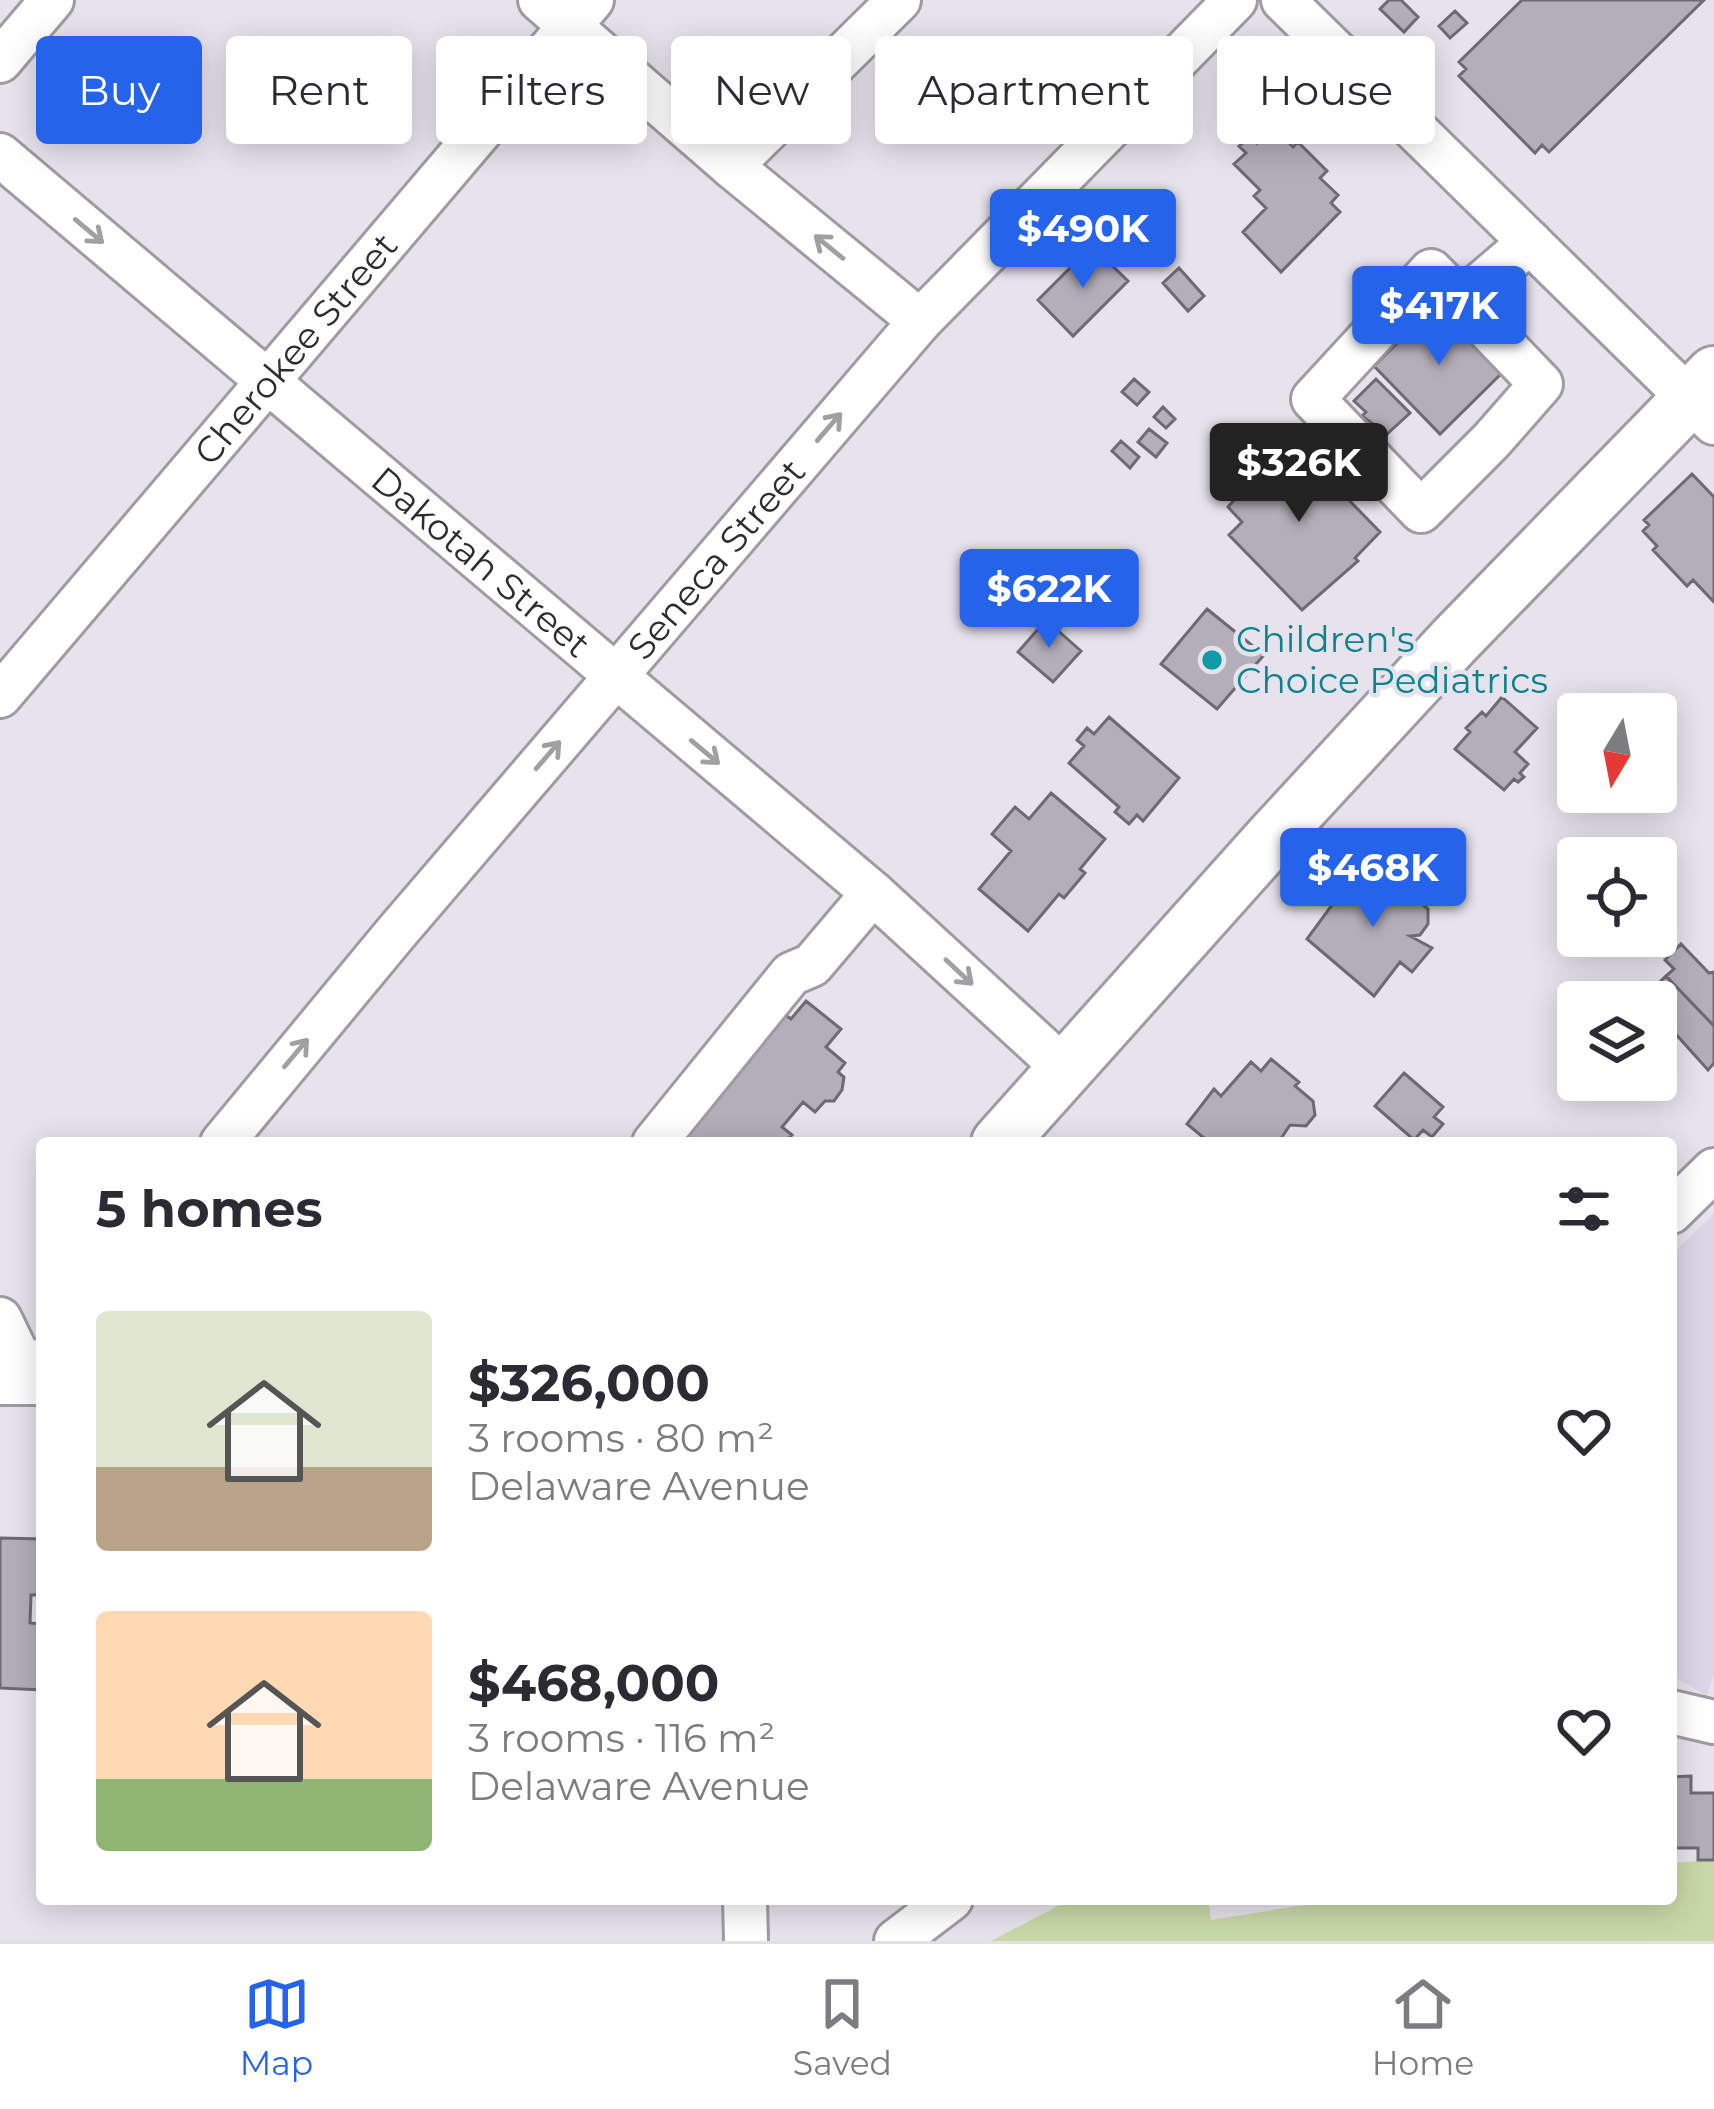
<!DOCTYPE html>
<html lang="en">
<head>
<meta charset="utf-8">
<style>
	:root { --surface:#fff; --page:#f2f2f3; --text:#2b2b33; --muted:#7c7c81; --line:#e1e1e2; --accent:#2563eb }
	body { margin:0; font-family:Montserrat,sans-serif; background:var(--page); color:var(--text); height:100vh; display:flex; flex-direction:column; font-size:45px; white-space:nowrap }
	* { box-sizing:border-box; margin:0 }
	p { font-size:39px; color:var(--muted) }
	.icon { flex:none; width:66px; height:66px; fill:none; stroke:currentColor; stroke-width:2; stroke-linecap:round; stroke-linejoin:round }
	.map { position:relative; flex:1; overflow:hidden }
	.drawer { position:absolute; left:36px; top:1137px; width:1641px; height:768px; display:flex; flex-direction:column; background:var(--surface); border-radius:12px; box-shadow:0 6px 30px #0003 }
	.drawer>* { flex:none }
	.top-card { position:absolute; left:36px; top:36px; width:1644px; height:108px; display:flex; gap:24px }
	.needle { width:78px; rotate:190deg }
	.controls { position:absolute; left:1557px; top:693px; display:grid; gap:24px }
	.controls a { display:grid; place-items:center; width:120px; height:120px; border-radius:12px; background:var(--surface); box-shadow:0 6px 30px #0003; font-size:60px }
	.price { position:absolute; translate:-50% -102px; padding:0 27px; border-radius:12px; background:var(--accent); color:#fff; font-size:39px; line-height:78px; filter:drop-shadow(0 3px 6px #0008) }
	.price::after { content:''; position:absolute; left:50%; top:72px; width:36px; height:27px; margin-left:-18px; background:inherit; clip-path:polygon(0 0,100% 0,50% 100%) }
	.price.current { background:#222; color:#fff }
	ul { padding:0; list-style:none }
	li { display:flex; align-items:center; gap:36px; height:300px; padding:0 60px }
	li span { display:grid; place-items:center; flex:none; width:336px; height:240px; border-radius:12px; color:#555 }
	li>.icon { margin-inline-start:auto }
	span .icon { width:144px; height:144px; fill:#fffc; stroke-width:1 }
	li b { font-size:51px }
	h2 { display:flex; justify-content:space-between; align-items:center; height:144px; padding:0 60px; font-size:51px }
	.pill { padding:0 42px; border-radius:12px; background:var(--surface); box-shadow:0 6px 30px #0003; font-size:42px; line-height:108px }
	.pill.current { background:var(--accent); color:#fff }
	.menu { display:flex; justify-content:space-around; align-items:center; height:168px; border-top:3px solid var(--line); background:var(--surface); font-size:33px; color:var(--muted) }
	.menu a { display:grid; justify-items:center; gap:6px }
	.menu .current { color:var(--accent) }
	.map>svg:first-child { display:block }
</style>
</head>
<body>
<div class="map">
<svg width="1714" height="1941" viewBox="0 0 1714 1941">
	<rect width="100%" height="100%" fill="#e7e3ed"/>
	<path fill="#dcd5e6" d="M1714,1214V1674L1707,1696L1671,1675V1255Z"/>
	<path fill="#c9d8a8" d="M1714,1860V1941H991L1071,1899H1208L1211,1920L1342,1899H1671V1863Z"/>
	<path fill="#b3aeb9" stroke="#6e6a73" stroke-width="3" d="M1389,0H1401L1418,17L1404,32L1380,9Z
		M1522,0H1704L1549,152L1542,145L1535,153L1459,76L1466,69L1459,62Z
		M1455,11L1467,23L1450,38L1439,26Z
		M1273,121L1283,125L1284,138L1293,147L1298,142L1327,171L1320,178L1338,195L1331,203L1340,212L1281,272L1243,232L1266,208L1254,196L1260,190L1234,164L1246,153L1239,146L1251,136L1257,143Z
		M1092,246L1128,281L1073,336L1038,300Z
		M1179,268L1204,296L1188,311L1163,283Z
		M1440,301L1504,371L1440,434L1374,366Z
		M1134,379L1149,392L1137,405L1122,392Z
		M1376,379L1410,413L1387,434L1362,416L1366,412L1354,401Z
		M1163,407L1175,419L1166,428L1154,417Z
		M1149,429L1167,443L1156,457L1138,442Z
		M1278,435L1303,461L1307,457L1380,532L1355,558L1358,561L1302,610L1229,535L1242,522L1228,507L1234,500L1231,498L1268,462L1263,457Z
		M1121,441L1139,457L1130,468L1112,451Z
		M1692,474L1714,497V602L1693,580L1687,586L1653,550L1657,546L1643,531L1649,525L1644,520Z
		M1207,609L1264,655L1217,709L1161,664Z
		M1046,620L1081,651L1053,682L1018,652Z
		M1502,697L1537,728L1515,752L1528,764L1520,773L1524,777L1518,782L1514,779L1504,790L1455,749L1470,732L1466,728L1482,712L1486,716Z
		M1109,717L1179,778L1143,821L1137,815L1129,824L1115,812L1119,807L1069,763L1084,746L1077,740L1087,728L1094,734Z
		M1051,793L1105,839L1080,869L1085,873L1064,898L1059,894L1028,931L979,889L1011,851L992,834L1015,807L1029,819Z
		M1378,868L1389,870L1399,878V886L1428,909V924L1420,935L1410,936L1432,948L1412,972L1400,962L1374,996L1307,939L1351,879L1361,888Z
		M1681,944L1709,973L1714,972V1026L1666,976L1674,969L1665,960Z
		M1666,976L1714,1026V1063L1708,1070L1664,1021L1671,1014L1650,992Z
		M806,1001L841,1029L826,1047L845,1063L838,1072L844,1077L842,1090L834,1101H825L815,1112L803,1102L782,1127L792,1135L785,1143H670L779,1010L791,1019Z
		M1271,1059L1299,1082L1295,1086L1313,1101L1315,1115L1306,1126L1290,1125L1278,1143H1210L1187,1124L1214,1089L1221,1096L1251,1062L1261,1071Z
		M1404,1073L1443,1107L1434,1117L1443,1124L1432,1137L1423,1130L1414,1140L1375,1106Z
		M0,1538L42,1539V1595H31L30,1623L41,1624L42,1690L0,1688Z
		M1691,1776V1793H1714V1860H1698V1848H1671V1777Z"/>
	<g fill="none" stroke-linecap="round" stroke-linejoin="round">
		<defs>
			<g id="minor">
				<path d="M540,0L731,166L920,321"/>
				<path d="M1283,0L1714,423"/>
				<path d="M0,61L52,0"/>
				<path id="s1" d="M0,155L873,893L1066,1070"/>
				<path d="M731,166L899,0"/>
				<path d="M1461,301L1541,384L1491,441L1421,511L1313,399L1431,271L1461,301L1530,242"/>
				<path id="s2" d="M0,696L592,0"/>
				<path id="s3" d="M222,1143L395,934L920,321L1235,0"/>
				<path d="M654,1143L791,974L812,965L873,893"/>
				<path d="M1671,1212L1714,1170"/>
				<path d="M0,1319L28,1377L42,1360"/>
				<path d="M1671,1712L1714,1722"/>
				<path d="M745,1899L746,1941"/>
				<path d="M896,1941L951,1899"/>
			</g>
			<path id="major" d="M999,1143L1273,837L1455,640L1714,374
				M0,1377H42"/>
		</defs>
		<use href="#minor" stroke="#9f9ba5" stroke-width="48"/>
		<use href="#major" stroke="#9f9ba5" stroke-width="60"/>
		<use href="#minor" stroke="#fff" stroke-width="42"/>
		<use href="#major" stroke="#fff" stroke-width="54"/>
	</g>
	<defs><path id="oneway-shaft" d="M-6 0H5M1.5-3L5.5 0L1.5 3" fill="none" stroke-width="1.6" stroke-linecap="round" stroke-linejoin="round" transform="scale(3)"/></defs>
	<g stroke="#a0a0a2">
		<use href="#oneway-shaft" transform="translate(89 231) rotate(40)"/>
		<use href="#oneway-shaft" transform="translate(829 247) rotate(-141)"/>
		<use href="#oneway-shaft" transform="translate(829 427) rotate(-49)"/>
		<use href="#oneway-shaft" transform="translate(705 752) rotate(40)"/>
		<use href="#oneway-shaft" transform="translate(548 755) rotate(-49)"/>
		<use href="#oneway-shaft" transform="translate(959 972) rotate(43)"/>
		<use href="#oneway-shaft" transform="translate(296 1053) rotate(-50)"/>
	</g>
	<circle fill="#0f9aa8" stroke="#e7e3ed" stroke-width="4.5" cx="1212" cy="660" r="12"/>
	<g text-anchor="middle" stroke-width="9" stroke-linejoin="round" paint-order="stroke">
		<g font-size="36" fill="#2d2c30" stroke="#e7e3ed">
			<text dy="13" stroke="none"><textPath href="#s2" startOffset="456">Cherokee Street</textPath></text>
			<text dy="13" stroke="none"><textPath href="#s3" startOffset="765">Seneca Street</textPath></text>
			<text dy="13" stroke="none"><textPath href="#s1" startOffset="630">Dakotah Street</textPath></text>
		</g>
		<g font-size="36" fill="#0d838f" stroke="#e7e3ed" text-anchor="start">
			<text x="1236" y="652">Children's<tspan x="1236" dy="41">Choice Pediatrics</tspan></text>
		</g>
	</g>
</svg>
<div class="controls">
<a><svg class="needle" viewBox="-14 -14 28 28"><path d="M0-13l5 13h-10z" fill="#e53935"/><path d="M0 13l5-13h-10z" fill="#7c7c81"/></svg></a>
<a><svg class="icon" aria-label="locate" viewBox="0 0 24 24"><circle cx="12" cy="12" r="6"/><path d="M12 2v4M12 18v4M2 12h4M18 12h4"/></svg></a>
<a><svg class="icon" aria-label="layers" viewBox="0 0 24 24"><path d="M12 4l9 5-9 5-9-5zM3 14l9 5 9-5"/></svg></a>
</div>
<b class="price" style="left:1083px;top:291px">$490K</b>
<b class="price" style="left:1439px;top:368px">$417K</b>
<b class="price current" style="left:1299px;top:525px">$326K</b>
<b class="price" style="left:1049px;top:651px">$622K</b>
<b class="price" style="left:1373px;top:930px">$468K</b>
<div class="top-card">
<a class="pill current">Buy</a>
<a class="pill">Rent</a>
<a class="pill">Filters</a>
<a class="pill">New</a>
<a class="pill">Apartment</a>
<a class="pill">House</a>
</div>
<section class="drawer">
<h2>5 homes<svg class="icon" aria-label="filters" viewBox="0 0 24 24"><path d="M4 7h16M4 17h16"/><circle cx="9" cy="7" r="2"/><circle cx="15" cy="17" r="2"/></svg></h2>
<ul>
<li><span style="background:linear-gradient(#dfe7d0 65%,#b9a48a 0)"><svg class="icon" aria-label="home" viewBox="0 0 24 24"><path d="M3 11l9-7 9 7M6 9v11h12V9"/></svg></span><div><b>$326,000</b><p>3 rooms · 80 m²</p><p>Delaware Avenue</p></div><svg class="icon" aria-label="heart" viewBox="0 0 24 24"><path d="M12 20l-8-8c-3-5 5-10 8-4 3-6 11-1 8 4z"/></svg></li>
<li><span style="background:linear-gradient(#ffd9b3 70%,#8fb573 0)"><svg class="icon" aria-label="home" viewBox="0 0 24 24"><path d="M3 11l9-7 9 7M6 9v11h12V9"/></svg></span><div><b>$468,000</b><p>3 rooms · 116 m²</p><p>Delaware Avenue</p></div><svg class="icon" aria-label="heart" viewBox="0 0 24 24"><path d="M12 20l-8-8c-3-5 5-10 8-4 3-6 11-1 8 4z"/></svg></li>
</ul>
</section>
</div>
<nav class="menu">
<a class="current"><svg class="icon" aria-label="map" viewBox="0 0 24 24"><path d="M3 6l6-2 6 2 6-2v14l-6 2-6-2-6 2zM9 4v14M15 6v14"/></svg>Map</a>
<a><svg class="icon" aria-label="saved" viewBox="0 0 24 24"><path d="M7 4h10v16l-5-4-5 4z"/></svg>Saved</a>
<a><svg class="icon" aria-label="home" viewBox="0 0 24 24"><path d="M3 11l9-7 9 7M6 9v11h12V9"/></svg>Home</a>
</nav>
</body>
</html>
